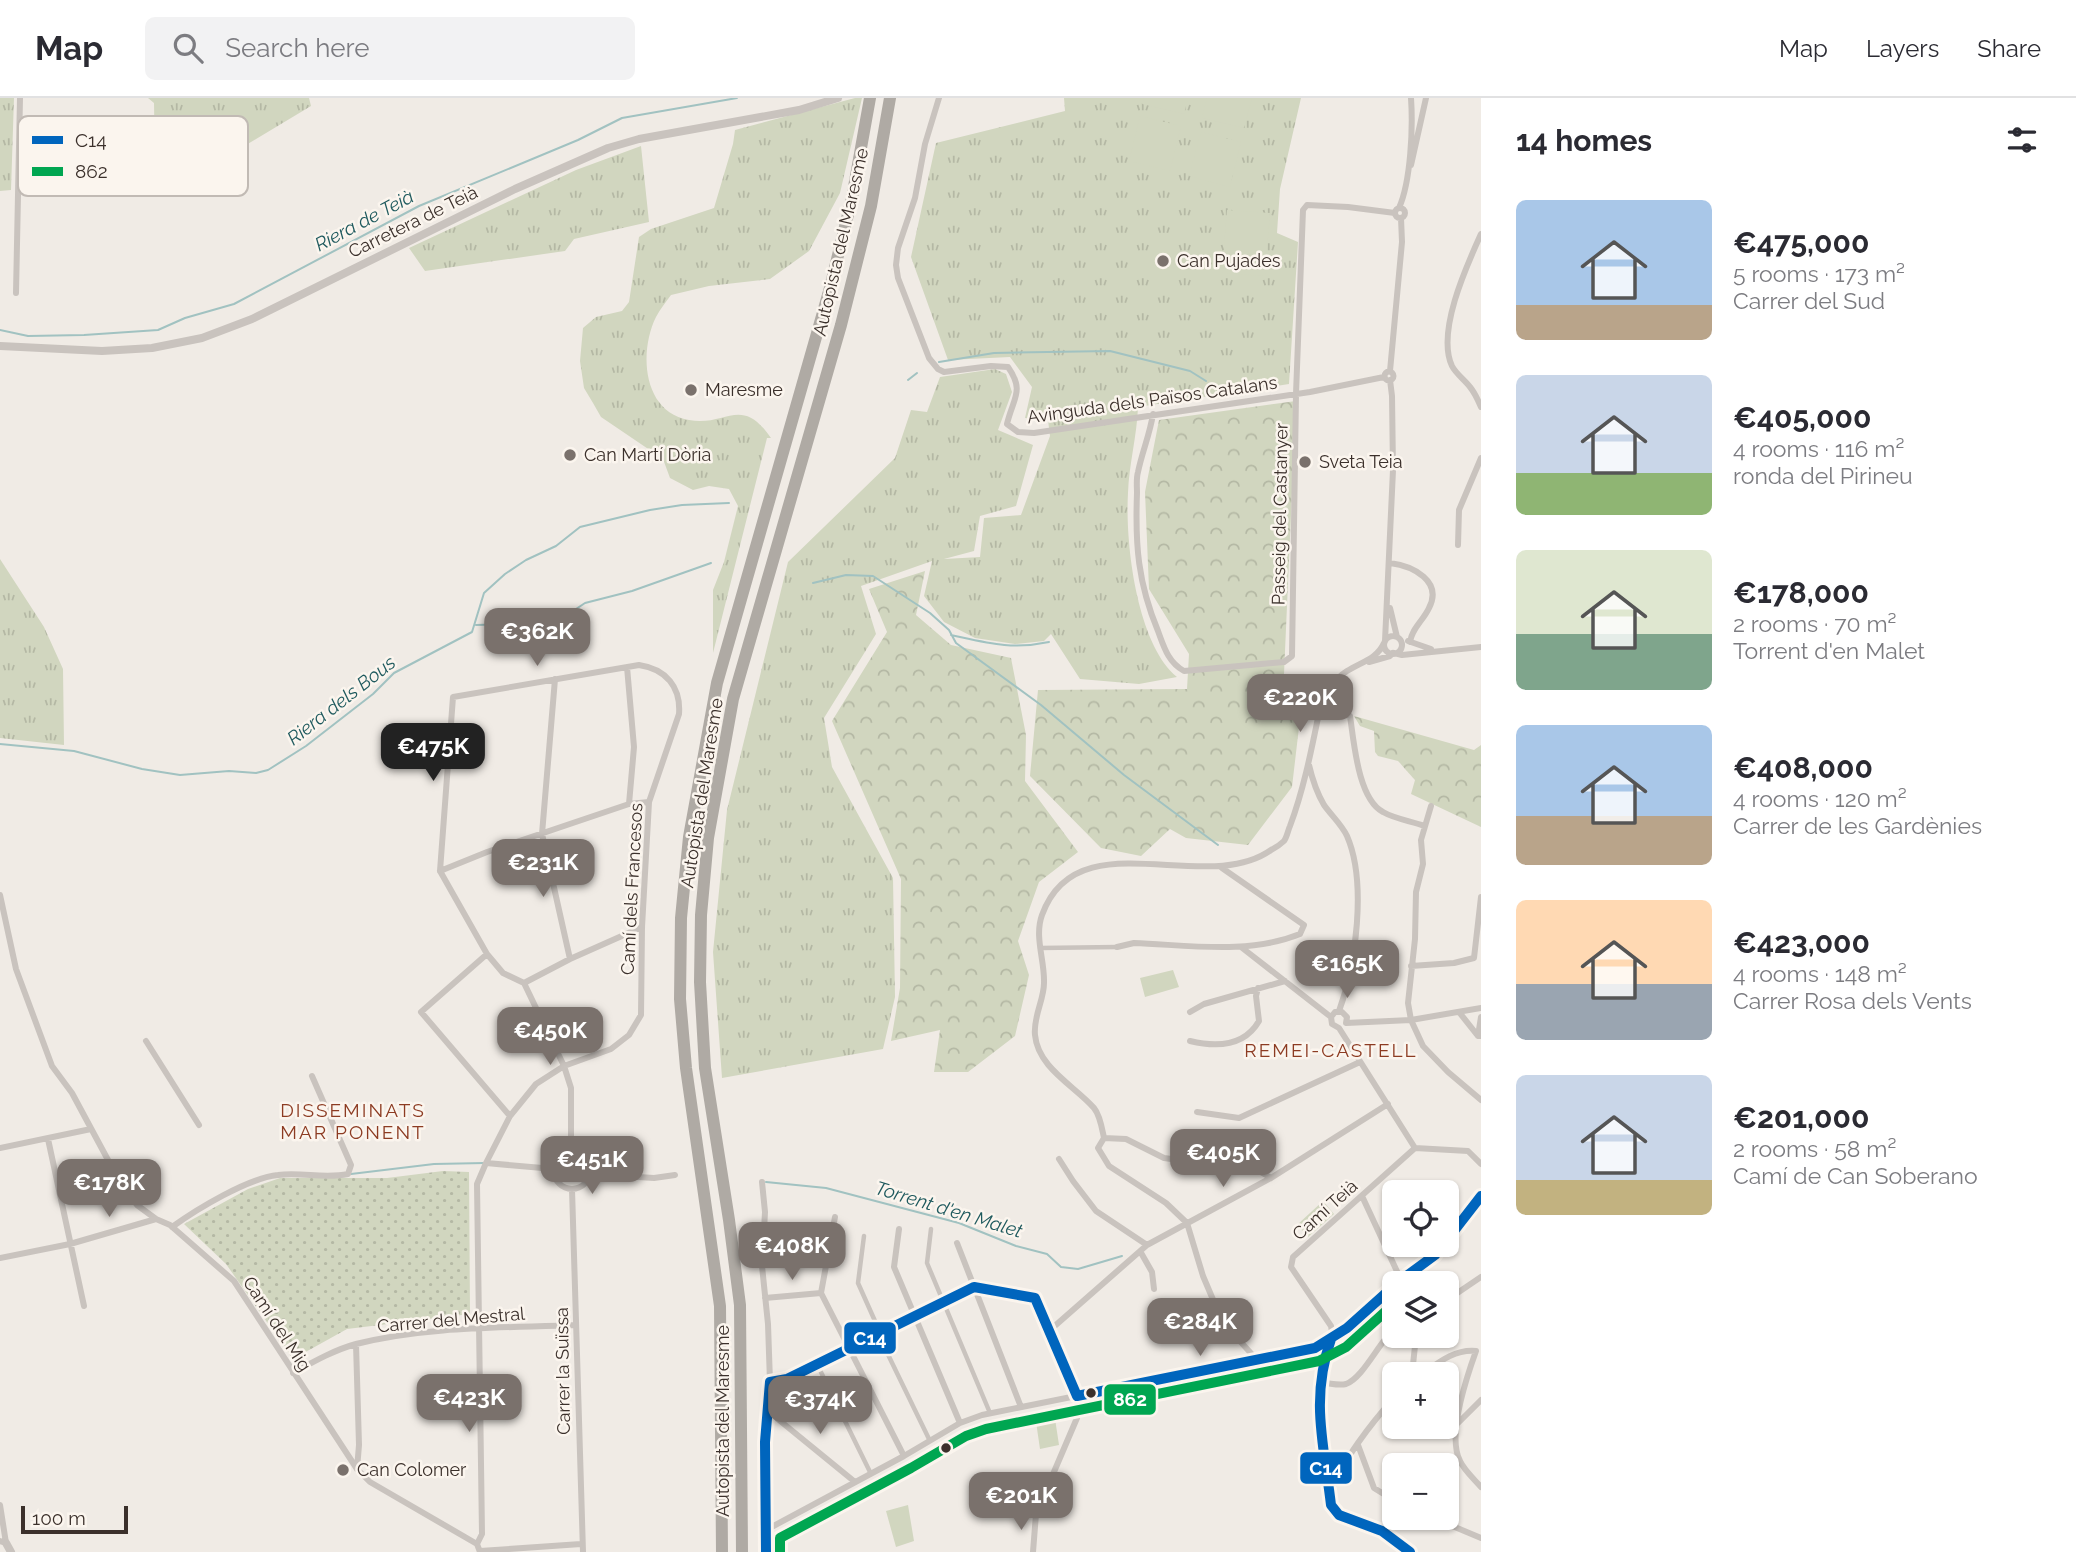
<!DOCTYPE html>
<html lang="en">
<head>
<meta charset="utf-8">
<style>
	:root { --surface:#fff; --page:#f2f2f3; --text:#2b2b33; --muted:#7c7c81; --line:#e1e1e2; --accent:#7a716c }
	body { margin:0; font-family:Raleway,sans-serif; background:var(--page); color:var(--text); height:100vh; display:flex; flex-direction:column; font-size:26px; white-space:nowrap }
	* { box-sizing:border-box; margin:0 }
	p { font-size:23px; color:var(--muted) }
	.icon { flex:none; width:38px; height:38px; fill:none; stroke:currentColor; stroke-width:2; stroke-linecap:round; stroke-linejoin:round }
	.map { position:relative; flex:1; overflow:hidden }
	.sheet { display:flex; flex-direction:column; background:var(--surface); width:595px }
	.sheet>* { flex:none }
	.buttons { position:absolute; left:1382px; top:1082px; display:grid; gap:14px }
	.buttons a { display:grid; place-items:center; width:77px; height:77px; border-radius:10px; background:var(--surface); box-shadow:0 2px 5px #0004; font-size:35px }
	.scale { position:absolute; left:21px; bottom:18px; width:107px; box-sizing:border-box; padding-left:7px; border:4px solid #3b302b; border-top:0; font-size:19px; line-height:24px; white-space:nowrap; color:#3b302b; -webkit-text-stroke:5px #fbf5ee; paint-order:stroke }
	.price { position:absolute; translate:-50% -60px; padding:0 16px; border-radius:14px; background:var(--accent); color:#fff; font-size:23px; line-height:46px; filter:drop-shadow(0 2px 4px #0008) }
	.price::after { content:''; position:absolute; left:50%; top:42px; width:21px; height:16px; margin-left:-10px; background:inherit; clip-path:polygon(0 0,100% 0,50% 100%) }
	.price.selected { background:#222; color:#fff }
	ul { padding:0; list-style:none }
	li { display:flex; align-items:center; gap:21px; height:175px; padding:0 35px }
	li span { display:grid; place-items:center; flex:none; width:196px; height:140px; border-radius:10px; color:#555 }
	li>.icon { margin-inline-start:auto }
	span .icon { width:84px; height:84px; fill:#fffc; stroke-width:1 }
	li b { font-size:30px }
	h2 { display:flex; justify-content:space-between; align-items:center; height:84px; padding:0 35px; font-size:30px }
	header { display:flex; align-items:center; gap:42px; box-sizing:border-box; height:98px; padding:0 35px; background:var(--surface); border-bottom:2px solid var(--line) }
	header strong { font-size:33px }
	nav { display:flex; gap:38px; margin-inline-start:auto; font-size:24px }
	.search { width:490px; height:63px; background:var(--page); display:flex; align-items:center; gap:18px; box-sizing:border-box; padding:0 24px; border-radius:10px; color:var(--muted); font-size:26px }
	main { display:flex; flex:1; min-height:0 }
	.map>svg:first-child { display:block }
</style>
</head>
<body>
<header>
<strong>Map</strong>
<div class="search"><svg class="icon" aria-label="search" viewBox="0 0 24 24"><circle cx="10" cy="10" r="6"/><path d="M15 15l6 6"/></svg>Search here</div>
<nav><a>Map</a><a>Layers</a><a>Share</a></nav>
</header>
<main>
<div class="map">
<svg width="1481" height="1454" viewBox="0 0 1481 1454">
	<defs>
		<pattern id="grass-tufts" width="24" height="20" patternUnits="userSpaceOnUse" patternTransform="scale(1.75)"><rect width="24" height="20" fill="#d1d6bf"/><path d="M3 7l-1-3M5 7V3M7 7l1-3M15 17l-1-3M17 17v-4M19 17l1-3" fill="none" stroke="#b4b8a4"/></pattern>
		<pattern id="forest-crowns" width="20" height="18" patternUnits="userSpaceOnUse" patternTransform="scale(1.75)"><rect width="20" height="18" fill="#d1d6bf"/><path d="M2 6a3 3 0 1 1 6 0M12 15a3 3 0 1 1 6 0" fill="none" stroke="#b4b8a4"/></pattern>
		<pattern id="park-dots" width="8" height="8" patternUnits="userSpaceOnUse" patternTransform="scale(1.75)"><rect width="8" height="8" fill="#d1d6bf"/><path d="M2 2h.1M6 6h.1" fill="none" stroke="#b4b8a4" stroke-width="1.8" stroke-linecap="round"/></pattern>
	</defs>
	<rect width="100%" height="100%" fill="#f0ebe5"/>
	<path fill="url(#grass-tufts)" d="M0,0H14L11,92L0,93Z
		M148,0H309L311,8L176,89L155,70L154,5Z
		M855,0H862L840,95L809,153L770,181L709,188L671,197C666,204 660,211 656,219C639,253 642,314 689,322C726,329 741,296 771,340H767L713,555V492L724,464L738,408L729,391L709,388L693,392L670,380L663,361L601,319L593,305L584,290L580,263L583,230L596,219L622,213L629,204L639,139L651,131L714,110L733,46L735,32Z
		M1064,0H1301L1280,91L1277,135L1298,144L1289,286L1138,309C1137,338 1129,366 1128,395C1125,446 1137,546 1177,579L1139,586L1080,581L1051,536L1044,543L1015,546L975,540L944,524L924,498L932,463L861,488L876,536L824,620L832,669L893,780L895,899L883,951L722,980L713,854L727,712L788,464L895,360L911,312L927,314L940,279L995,271L1006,276L1012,294L998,332L1033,347L1016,408L980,418L974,453L944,461L980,459L984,420L1021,417L1050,338L1048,322L1025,320L1032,289L1010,259L948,262L911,159L936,45L1065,13Z
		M641,48L649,124L574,141L565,153L425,173L409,150L576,72Z
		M0,461L44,529L63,571L64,647L0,640Z"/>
	<path fill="url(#forest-crowns)" d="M1296,303L1284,576L1303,595L1292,689L1248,747L1186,740L1170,731L1141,758L1101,750L1030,678L1038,592L1187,591L1189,556L1149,491L1145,394L1159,322Z
		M925,473L916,517L951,547L1011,560L1026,637L1025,683L1078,754L1039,784L1018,843L1029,877L1015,938L968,974H934L940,932L891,943L900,890L901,781L832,623L887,534L869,491Z
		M1354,618L1474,652L1481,647V729L1411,696L1415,682C1413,680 1400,665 1398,663L1378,658L1375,654L1374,633L1360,628Z"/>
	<path fill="url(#park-dots)" d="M443,1073L469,1074L470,1216L347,1231L293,1261L226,1166L184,1126L248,1091L280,1080H387Z"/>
	<path fill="#d1d6bf" d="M1144,0H1188L1184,16L1142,6Z
		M1207,0H1252L1244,30L1202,20Z
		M1140,18L1181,28L1170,73L1129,63Z
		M1201,34L1241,44L1230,89L1189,78Z
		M1227,112L1270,115L1265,178L1222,175Z
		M1173,872L1179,889L1145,899L1140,880Z
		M1323,1103L1334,1116L1308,1139L1297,1127Z
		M1054,1314L1059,1347L1040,1351L1035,1317Z
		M908,1407L914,1443L896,1449L886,1413Z"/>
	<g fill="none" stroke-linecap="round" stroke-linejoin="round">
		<path stroke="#a1c2c1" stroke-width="2" d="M0,232L28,238L84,237L158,232L185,220L234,206L419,108L578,42L622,20L737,0
			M939,264L994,255L1110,253L1190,273L1206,283
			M908,282L917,275
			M813,485L846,477L873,478L930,515L949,532L956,545L1041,607L1124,677L1218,747
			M476,527L511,526L541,522L576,511L585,505L632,493L711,465
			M951,537C988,545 1012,552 1049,544
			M0,646L74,653L142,671L180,677L229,673L256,675L268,672L306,648L373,596L394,575L472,534L484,495L505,476L526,462L556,448L580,429L650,412L682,407L729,405
			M351,1076L434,1066L485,1065
			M766,1084L826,1090L959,1125L1016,1148L1047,1156L1061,1169L1078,1171L1122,1158"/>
		<path stroke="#c9c3be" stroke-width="4.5" d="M1040,850L1117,849
			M931,1131L927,1165L990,1315
			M864,1138L858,1185L879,1232L878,1236L929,1341
			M817,1266L871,1376"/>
		<path stroke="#c9c3be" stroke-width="6" d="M939,0L925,46L915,100L898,150L896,167L898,180L929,260L938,271L944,274L991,268L1008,269C1025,293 1013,300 1007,326L1018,334L1034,335L1310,294L1384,279
			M1411,67L1426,0
			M1395 115a5 5 0 1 1 10 0a5 5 0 1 1-10 0Z
			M1399,110C1411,83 1413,29 1411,0
			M1481,136C1467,167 1436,234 1452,268C1456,276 1465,282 1470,289C1475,295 1478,302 1481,309
			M16,195L20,0
			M1390,273L1402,144L1401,120
			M1384.5 278a4.5 4.5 0 1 1 9 0a4.5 4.5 0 1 1-9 0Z
			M1153,316C1150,336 1142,354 1138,374C1136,381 1137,388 1137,395C1135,447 1138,485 1158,533C1164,549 1168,564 1184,573L1284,564L1292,558L1296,296L1303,112L1307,107L1348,109L1395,115
			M1458,447L1459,412L1481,360
			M1390,465C1413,468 1443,483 1429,510C1423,523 1412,530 1410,544
			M1390,510L1397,539
			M1384 547a9 9 0 1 1 18 0a9 9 0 1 1-18 0Z
			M1385,543L1393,372L1392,298L1390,282
			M1408,543L1431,551
			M1394,555L1402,557L1481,549
			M1369,564L1390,558L1393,555
			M627,569L634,649L629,706
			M555,581L542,736L570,861
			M1320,610L1350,618C1354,644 1358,701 1383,714C1395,721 1411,723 1425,728
			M1309,667C1312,680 1317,695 1324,707C1331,717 1342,727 1347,738C1367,784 1356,867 1339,913
			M1431,708L1421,742L1423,766L1416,794L1415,841L1408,905L1411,922L1423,948L1448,974L1481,1002
			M440,773L453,599L639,567C666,571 681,589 679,616L649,704L642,829L641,917L629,937L611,951L564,968L536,986L510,1018L486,1065
			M440,773L487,754L629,706L649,704
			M440,773L487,856L503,875L524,885
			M0,797L16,871L52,968L72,995L122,1088L137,1107L156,1121L170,1127L234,1183L357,1371L370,1384L477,1446L480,1454
			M1117,849L1134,845C1189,847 1248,857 1300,836L1304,827L1222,770
			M1241,849L1331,919
			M487,856L421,914L510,1018
			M1411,868L1454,865L1474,860L1481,799
			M524,885L564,968L571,990V1055
			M524,885L570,861L642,829
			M1190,914L1204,906L1285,883
			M1459,914L1478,938H1481
			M1331,919L1335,914H1342L1347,919L1346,925L1411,922L1481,910
			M1331,919L1332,926L1339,930L1415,1050
			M1478,938L1481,919
			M146,943L199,1027
			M1190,943C1215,949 1244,949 1259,923L1256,898L1258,890
			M1197,1014L1239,1020L1360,964
			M1104,1040C1102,1030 1100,1017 1094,1010C1075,988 1038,970 1035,937C1033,919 1044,902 1044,885C1045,863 1034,839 1042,817C1077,720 1205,799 1271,752C1275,750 1281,746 1284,743C1287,739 1288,732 1290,728C1304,691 1312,649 1320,610C1326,594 1333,582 1347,573C1361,564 1377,561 1384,545
			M48,1041L84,1208
			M0,1050L91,1031
			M1415,1050L1468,1053L1481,1066
			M554 1073a18 18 0 1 1 36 0a18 18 0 1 1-36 0Z
			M1059,1061L1073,1083L1096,1113L1147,1147
			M590,1076L654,1080L675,1077
			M762,1084L765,1114L762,1168L768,1226L770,1284L765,1344L766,1454
			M572,1091L583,1454
			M1362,1098L1401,1182
			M835,1119L821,1195L904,1358
			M172,1129C197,1111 248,1080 278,1077C302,1074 325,1081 348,1076L351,1067L312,978
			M899,1131L894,1169L960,1325
			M1447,1142L1481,1098
			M957,1145L1021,1309
			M1140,1153L1152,1174L1154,1191
			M0,1160L70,1146L156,1121
			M1400,1183L1435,1157L1444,1146
			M974,1189L1035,1200L1040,1208L1060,1262L1077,1298L1078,1308L1077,1320L1036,1416L1033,1454
			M765,1200L821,1195
			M1447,1202L1481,1179
			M1049,1233L1147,1147L1271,1080L1388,1006
			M356,1246L359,1347L357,1371
			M1476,1253C1467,1278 1447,1338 1460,1363C1464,1372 1474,1381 1481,1389
			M1258,1263L1238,1241L1217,1211L1203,1178L1187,1125L1166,1105L1109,1068L1098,1050L1104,1040L1126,1041L1164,1060L1259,1073L1271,1080
			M293,1275C313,1264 334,1252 356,1246C427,1228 504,1230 576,1227
			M1412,1276L1415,1248L1421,1237
			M1422,1276C1439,1264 1455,1251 1476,1253
			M1318,1283C1326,1285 1338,1288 1346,1286C1363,1280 1379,1244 1395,1230
			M770,1284L787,1281L974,1189
			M768,1313L855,1384
			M1457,1326L1481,1302
			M1358,1347L1374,1390L1395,1403
			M1331,1395C1340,1365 1373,1323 1395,1299
			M0,1407L6,1445L0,1443
			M1431,1419L1481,1440
			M766,1432L904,1358L960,1325L982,1317L1315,1250C1347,1237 1368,1207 1395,1187
			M477,1446L482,1436L477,1086L486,1065L554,1071
			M480,1453L581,1446
			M1410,1454L1382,1433L1339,1417L1331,1407C1327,1364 1312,1318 1319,1275C1322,1260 1335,1244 1331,1228L1291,1169L1293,1159L1415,1050"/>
		<path stroke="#c9c3be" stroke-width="8" d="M0,248L102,253L152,250L202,240L252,221L515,91L608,50L639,41L799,12L838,0
			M6,1445L11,1454"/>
		<path stroke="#afaaa4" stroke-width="12" d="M722,1454L720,1208L686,970L680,901L681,820L689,739L717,585L830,190L852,100L870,0
			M742,1454L740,1207L729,1122L705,970L700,884L701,817L708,740L733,601L841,227L871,108L890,0"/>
		<defs>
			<path id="bus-1" d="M1447,1142L1481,1098
				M1397,1185L1435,1157L1444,1146
				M1331,1241C1310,1301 1324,1347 1331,1407L1339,1417L1382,1433L1410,1454
				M766,1454L765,1344L770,1284L787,1281L974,1189L1035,1200L1077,1298L1315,1250L1347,1230L1395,1187"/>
			<path id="bus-2" d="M780,1454V1440L911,1370L966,1338L986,1331L1319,1263L1346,1249L1395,1205"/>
		</defs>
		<use href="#bus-1" stroke="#fbf5ee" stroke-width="16"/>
		<use href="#bus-2" stroke="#fbf5ee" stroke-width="16"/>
		<use href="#bus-1" stroke="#0065bd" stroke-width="10"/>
		<use href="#bus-2" stroke="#00a651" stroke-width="10"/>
	</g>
	<g fill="#7a716c" stroke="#fbf5ee" stroke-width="2.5">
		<circle cx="1163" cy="163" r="7"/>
		<circle cx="691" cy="292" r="7"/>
		<circle cx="570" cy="357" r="7"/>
		<circle cx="1305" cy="364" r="7"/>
		<circle cx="343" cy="1372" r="7"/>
	</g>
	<g fill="#3b302b" stroke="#fbf5ee" stroke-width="2.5">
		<circle cx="1091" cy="1295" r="6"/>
		<circle cx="946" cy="1350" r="6"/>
	</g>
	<g text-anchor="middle" stroke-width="5" stroke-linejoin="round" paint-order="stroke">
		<g font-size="18" fill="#3b302b" stroke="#fbf5ee">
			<text transform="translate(413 124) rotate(-26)" y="6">Carretera de Teià</text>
			<text transform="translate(841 144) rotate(-77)" y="6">Autopista del Maresme</text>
			<text transform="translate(1152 302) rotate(-8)" y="6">Avinguda dels Països Catalans</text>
			<text transform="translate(1280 416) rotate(-89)" y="6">Passeig del Castanyer</text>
			<text transform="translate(702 695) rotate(-81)" y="6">Autopista del Maresme</text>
			<text transform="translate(632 791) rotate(-87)" y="6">Camí dels Francesos</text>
			<text transform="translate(1325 1112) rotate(-42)" y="6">Camí Teià</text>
			<text transform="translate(451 1222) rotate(-5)" y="6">Carrer del Mestral</text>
			<text transform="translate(277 1226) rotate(57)" y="6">Camí del Mig</text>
			<text transform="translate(563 1273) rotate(-91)" y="6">Carrer la Suïssa</text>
			<text transform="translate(723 1323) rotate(-90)" y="6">Autopista del Maresme</text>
		</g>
		<g font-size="18" fill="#3b302b" stroke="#fbf5ee" text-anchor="start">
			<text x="1177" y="169">Can Pujades</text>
			<text x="705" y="298">Maresme</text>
			<text x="584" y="363">Can Martí Dòria</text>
			<text x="1319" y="370">Sveta Teia</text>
			<text x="357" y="1378">Can Colomer</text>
		</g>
		<g font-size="19" font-style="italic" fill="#1f5a5e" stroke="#fbf5ee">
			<text transform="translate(364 122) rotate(-28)" y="7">Riera de Teià</text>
			<text transform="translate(341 602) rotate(-38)" y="7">Riera dels Bous</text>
			<text transform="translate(949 1111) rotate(17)" y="7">Torrent d'en Malet</text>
		</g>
		<g font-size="19" letter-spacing="2" fill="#8c3b22" stroke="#fbf5ee">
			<text x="1331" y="959">REMEI-CASTELL</text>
			<text x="353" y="1019">DISSEMINATS<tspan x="353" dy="22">MAR PONENT</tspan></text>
		</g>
	</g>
	<rect x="18" y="18" width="230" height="80" rx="10" fill="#fbf5ee" stroke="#c1bab4" stroke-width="2"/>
	<rect x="32" y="38" width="31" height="8" fill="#0065bd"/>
	<rect x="32" y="69" width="31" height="9" fill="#00a651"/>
	<g font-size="19" fill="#3b302b">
		<text x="75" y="49">C14</text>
		<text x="75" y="80">862</text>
	</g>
	<g stroke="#fbf5ee" stroke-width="2.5">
		<rect x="843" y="1223" width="54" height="34" rx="7" fill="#0065bd"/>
		<rect x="1103" y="1285" width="54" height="33" rx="7" fill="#00a651"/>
		<rect x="1299" y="1353" width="54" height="34" rx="7" fill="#0065bd"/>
	</g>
	<g font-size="19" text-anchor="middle" font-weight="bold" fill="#fff">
		<text x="870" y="1247">C14</text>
		<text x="1130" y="1308">862</text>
		<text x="1326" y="1377">C14</text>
	</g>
</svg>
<div class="buttons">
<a><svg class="icon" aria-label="locate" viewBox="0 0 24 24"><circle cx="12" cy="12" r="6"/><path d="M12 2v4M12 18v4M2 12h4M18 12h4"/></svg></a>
<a><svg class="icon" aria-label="layers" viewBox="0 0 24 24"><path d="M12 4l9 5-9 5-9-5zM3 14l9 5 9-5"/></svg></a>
<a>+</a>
<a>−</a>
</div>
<div class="scale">100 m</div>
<b class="price" style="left:537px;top:570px">€362K</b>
<b class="price" style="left:1300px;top:636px">€220K</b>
<b class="price selected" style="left:433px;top:685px">€475K</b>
<b class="price" style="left:543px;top:801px">€231K</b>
<b class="price" style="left:1347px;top:902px">€165K</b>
<b class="price" style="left:550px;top:969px">€450K</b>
<b class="price" style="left:1223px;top:1091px">€405K</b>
<b class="price" style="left:592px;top:1098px">€451K</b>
<b class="price" style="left:109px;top:1121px">€178K</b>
<b class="price" style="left:792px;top:1184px">€408K</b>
<b class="price" style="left:1200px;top:1260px">€284K</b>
<b class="price" style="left:469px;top:1336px">€423K</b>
<b class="price" style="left:820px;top:1338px">€374K</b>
<b class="price" style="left:1021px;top:1434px">€201K</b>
</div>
<section class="sheet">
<h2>14 homes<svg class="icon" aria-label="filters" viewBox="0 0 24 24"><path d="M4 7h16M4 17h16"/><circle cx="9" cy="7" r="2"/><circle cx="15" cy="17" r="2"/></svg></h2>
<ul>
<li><span style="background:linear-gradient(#a9c7e8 75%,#b9a48a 0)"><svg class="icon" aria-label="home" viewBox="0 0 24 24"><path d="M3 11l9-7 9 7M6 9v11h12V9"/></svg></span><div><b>€475,000</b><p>5 rooms · 173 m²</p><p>Carrer del Sud</p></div></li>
<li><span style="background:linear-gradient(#c9d6e8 70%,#8fb573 0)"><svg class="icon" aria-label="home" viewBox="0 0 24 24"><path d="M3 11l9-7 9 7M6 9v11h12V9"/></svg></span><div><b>€405,000</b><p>4 rooms · 116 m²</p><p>ronda del Pirineu</p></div></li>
<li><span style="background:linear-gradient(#dfe7d0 60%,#7fa58c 0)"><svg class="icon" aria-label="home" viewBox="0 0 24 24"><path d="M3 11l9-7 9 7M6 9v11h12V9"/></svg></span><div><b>€178,000</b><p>2 rooms · 70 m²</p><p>Torrent d'en Malet</p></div></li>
<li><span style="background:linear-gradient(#a9c7e8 65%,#b9a48a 0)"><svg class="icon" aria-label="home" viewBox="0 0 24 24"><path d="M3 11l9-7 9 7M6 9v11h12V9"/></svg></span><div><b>€408,000</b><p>4 rooms · 120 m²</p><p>Carrer de les Gardènies</p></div></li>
<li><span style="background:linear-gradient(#ffd9b3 60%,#9aa5b1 0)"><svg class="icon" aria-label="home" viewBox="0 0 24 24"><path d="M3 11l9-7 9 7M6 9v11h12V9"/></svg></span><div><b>€423,000</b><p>4 rooms · 148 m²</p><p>Carrer Rosa dels Vents</p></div></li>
<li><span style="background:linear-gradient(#c9d6e8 75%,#c2b280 0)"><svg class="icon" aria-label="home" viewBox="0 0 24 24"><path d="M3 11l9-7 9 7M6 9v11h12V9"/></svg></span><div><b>€201,000</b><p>2 rooms · 58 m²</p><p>Camí de Can Soberano</p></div></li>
</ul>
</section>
</main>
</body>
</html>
